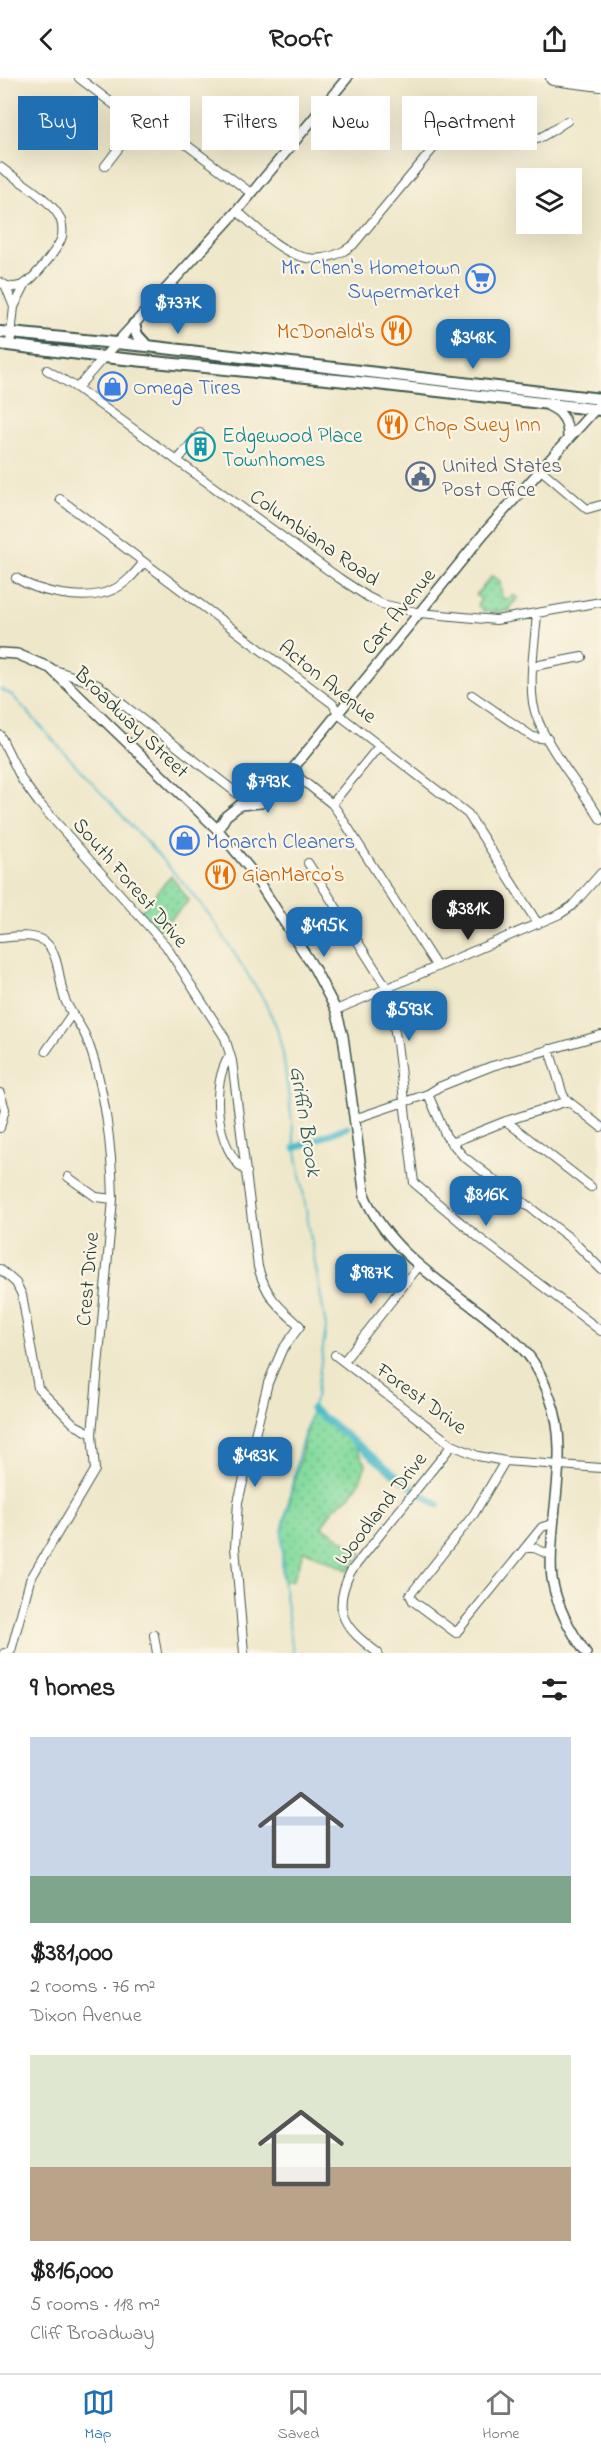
<!DOCTYPE html>
<html lang="en">
<head>
<meta charset="utf-8">
<style>
	:root { --surface:#fff; --page:#f2f2f2; --text:#222; --muted:#767676; --line:#e0e0e0; --accent:#1f6fb2 }
	body { margin:0; font-family:"Indie Flower",sans-serif; background:var(--page); color:var(--text); height:100vh; display:flex; flex-direction:column; font-size:22px; white-space:nowrap }
	* { box-sizing:border-box; margin:0 }
	p { font-size:20px; color:var(--muted) }
	.icon { flex:none; width:33px; height:33px; fill:none; stroke:currentColor; stroke-width:2; stroke-linecap:round; stroke-linejoin:round }
	.map { position:relative; height:1575px; overflow:hidden }
	.panel { display:flex; flex-direction:column; background:var(--surface); flex:1 }
	.panel>* { flex:none }
	.top-card { position:absolute; left:18px; top:18px; width:566px; height:54px; display:flex; gap:12px }
	.tools { position:absolute; left:516px; top:90px; display:grid; gap:12px }
	.tools a { display:grid; place-items:center; width:66px; height:66px; border-radius:0px; background:var(--surface); box-shadow:0 6px 24px #0002; font-size:30px }
	.price { position:absolute; translate:-50% -51px; padding:0 14px; border-radius:12px; background:var(--accent); color:#fff; font-size:20px; line-height:39px; filter:drop-shadow(0 2px 3px #0008) }
	.price::after { content:''; position:absolute; left:50%; top:36px; width:18px; height:14px; margin-left:-9px; background:inherit; clip-path:polygon(0 0,100% 0,50% 100%) }
	.price.on { background:#222; color:#fff }
	ul { padding:0; list-style:none }
	li { display:grid; align-content:center; gap:12px; height:318px; padding:0 30px }
	li span { display:grid; place-items:center; height:186px; border-radius:0px; color:#555 }
	li>.icon { margin-inline-start:auto }
	span .icon { width:108px; height:108px; fill:#fffc; stroke-width:1 }
	li b { font-size:26px }
	h2 { display:flex; justify-content:space-between; align-items:center; height:72px; padding:0 30px; font-size:26px }
	.tag { padding:0 21px; border-radius:0px; background:var(--surface); box-shadow:0 6px 24px #0002; font-size:21px; line-height:54px }
	.tag.on { background:var(--accent); color:#fff }
	header { display:flex; justify-content:space-between; align-items:center; height:78px; padding:0 30px; background:var(--surface); font-size:27px; font-weight:700 }
	.menu { display:flex; justify-content:space-around; align-items:center; height:84px; border-top:2px solid var(--line); background:var(--surface); font-size:16px; color:var(--muted) }
	.menu a { display:grid; justify-items:center; gap:3px }
	.menu .on { color:var(--accent) }
	.map>svg:first-child { display:block }
</style>
</head>
<body>
<header><svg class="icon" aria-label="back" viewBox="0 0 24 24"><path d="M15 5l-7 7 7 7"/></svg>Roofr<svg class="icon" aria-label="share" viewBox="0 0 24 24"><path d="M12 15V3M7 8l5-5 5 5M5 13v7h14v-7"/></svg></header>
<div class="map">
<svg width="601" height="1575" viewBox="0 0 601 1575">
	<defs>
		<pattern id="grass-dots" width="8" height="8" patternUnits="userSpaceOnUse" patternTransform="scale(1.5)"><rect width="8" height="8" fill="#84db9f"/><path d="M2 2h.1M6 6h.1" fill="none" stroke="#6bb382" stroke-width="1.8" stroke-linecap="round"/></pattern>
	</defs>
	<rect width="100%" height="100%" fill="#fcf5e5"/>
	<filter id="ink" filterUnits="userSpaceOnUse"><feTurbulence type="fractalNoise" baseFrequency=".0167" numOctaves="2"/><feDisplacementMap in="SourceGraphic" scale="12" xChannelSelector="R" yChannelSelector="G"/><feConvolveMatrix kernelMatrix="1 2 1 2 8 2 1 2 1" color-interpolation-filters="sRGB"/></filter>
	<filter id="wash" filterUnits="userSpaceOnUse"><feTurbulence type="fractalNoise" baseFrequency=".008" numOctaves="4" result="noise"/><feDisplacementMap in="SourceGraphic" scale="24" xChannelSelector="R" yChannelSelector="G"/><feGaussianBlur stdDeviation="1.35" result="paint"/><feColorMatrix in="noise" values="0 0 0 0 0 0 0 0 0 0 0 0 0 0 0 0 0 1.4 0 .05"/><feComposite in="paint" operator="in"/></filter>
	<g filter="url(#wash)">
		<rect width="100%" height="100%" fill="#efe7c9"/>
		<path fill="url(#grass-dots)" stroke="#528c6a" stroke-width="1.5" d="M492,498L500,503L502,520L509,521L513,517L518,520L509,530L511,533L485,534L477,527L481,522L476,517Z
			M171,798L189,823L158,853L141,833Z
			M312,1331L348,1356L366,1386L360,1403L350,1418L333,1431L322,1448L362,1475L348,1492L304,1472L293,1502L283,1503L282,1454Z"/>
		<g fill="none" stroke-linecap="round" stroke-linejoin="round">
			<path stroke="#4fbbca" stroke-width="2" d="M0,611L12,617L186,808L211,839L264,922L277,950L283,976L295,1067L326,1249L316,1319L299,1373L282,1454V1495L293,1575"/>
			<path stroke="#4fbbca" stroke-width="7" d="M295,1070L347,1049
				M312,1331C355,1362 393,1399 438,1427"/>
		</g>
	</g>
	<g filter="url(#ink)">
		<g fill="none" stroke-linecap="round" stroke-linejoin="round">
			<defs>
				<path id="minor" d="M79,0L138,45
					M435,27C463,48 497,75 534,62C546,58 557,49 567,43
					M105,88L138,45L160,47L251,115
					M0,89C17,102 51,121 60,140C62,144 63,153 62,158C60,169 35,199 26,205C17,211 8,210 0,204
					M237,133C272,163 305,202 353,167L456,43
					M6,209L14,229L10,266
					M14,229L26,205
					M47,292L77,310L339,500L368,519L382,526L420,535L496,542L601,524
					M77,310L104,279
					M177,383L200,355
					M540,391L587,431L601,427
					M60,421L333,626L338,636L468,736L538,846
					M16,500C39,515 86,524 112,512C125,507 135,495 144,484
					M537,536C535,564 529,597 533,625C539,662 581,709 601,742
					M534,588L582,579
					M52,591L98,607L252,727
					M472,617L533,659L548,661
					M0,657L22,702L38,724L166,868L225,960L232,983L258,1189C267,1220 277,1227 300,1248L282,1272L268,1305L238,1424L235,1469L244,1575
					M291,693L332,726L338,734L437,889
					M332,726L379,668
					M308,785L387,910L397,965L414,1105L478,1159L601,1253
					M0,860C14,859 33,855 45,864C59,875 59,903 64,919C69,934 80,945 86,959C105,1006 112,1071 113,1121L92,1356L95,1392L30,1502L11,1573L4,1575
					M336,932L560,836L572,828L601,795
					M549,971L563,1017L568,1023L601,1049
					M46,973L72,936
					M230,977C209,1007 216,1073 247,1094
					M0,1015L5,1031L0,1050
					M428,1016L446,1058L463,1078L571,1161L601,1191
					M354,1041L428,1016L439,1009L492,988L601,957
					M506,1043L591,1109
					M451,1065L506,1043L568,1023
					M68,1099L96,1119L113,1121
					M0,1191L16,1205L22,1217L38,1310L75,1347L92,1356
					M335,1277L452,1367L478,1378L505,1383L601,1390
					M344,1283L419,1188
					M505,1383L474,1436L410,1517L413,1523L456,1555L542,1449L553,1446
					M525,1470H534L551,1477
					M154,1557L157,1575
					M378,1575C345,1550 330,1535 351,1493L452,1367"/>
				<path id="tertiary" d="M104,279L237,133L347,0
					M549,328C563,334 568,344 568,359
					M0,575L17,576L50,590L218,752L250,791L314,890L336,932L343,958L365,1119C389,1173 441,1204 486,1239C503,1253 524,1268 535,1287C541,1297 546,1309 550,1320C568,1365 554,1418 552,1465C551,1478 550,1493 553,1506C558,1531 571,1554 586,1575
					M218,752L226,738L240,727L261,725L291,693L485,454L598,328"/>
				<path id="secondary" d="M134,246L137,257L147,268
					M0,254L147,268L601,321
					M0,266L104,279L377,306L601,332"/>
				<path id="motorway" d="M553,0L601,6"/>
			</defs>
			<use href="#minor" stroke="#3e564a" stroke-width="10"/>
			<use href="#tertiary" stroke="#3e564a" stroke-width="12"/>
			<use href="#secondary" stroke="#3e564a" stroke-width="14"/>
			<use href="#motorway" stroke="#3e564a" stroke-width="16"/>
			<use href="#minor" stroke="#fff" stroke-width="8"/>
			<use href="#tertiary" stroke="#fff" stroke-width="9"/>
			<use href="#secondary" stroke="#fff" stroke-width="10"/>
			<use href="#motorway" stroke="#fff" stroke-width="14"/>
		</g>
	</g>
	<defs>
		<symbol id="supermarket-ring" viewBox="-11 -11 22 22"><circle r="9.5" fill="#fcf5e5" stroke="#3f7fe0" stroke-width="1.5"/><path d="M-6-5.5h2.5l.6 2H6L4.5 2H-2.5L-4.4-4H-6ZM-1.5 3.2a1.3 1.3 0 1 0 .1 0ZM3 3.2a1.3 1.3 0 1 0 .1 0Z" fill="#3f7fe0"/></symbol>
		<symbol id="restaurant-ring" viewBox="-11 -11 22 22"><circle r="9.5" fill="#fcf5e5" stroke="#e8710a" stroke-width="1.5"/><path d="M-5-6h1v4h1v-4h1v4h1v-4h1v5L-1.5 .5V6h-2V.5L-5-1ZM5-6V6H3V1.5H1.5Q1.5-4 5-6Z" fill="#e8710a"/></symbol>
		<symbol id="shop-ring" viewBox="-11 -11 22 22"><circle r="9.5" fill="#fcf5e5" stroke="#3f7fe0" stroke-width="1.5"/><path d="M-5-2.5h2.3a2.7 3.5 0 0 1 5.4 0H5L5.5 6h-11ZM-1.5-2.5h3a1.5 2.3 0 0 0-3 0Z" fill="#3f7fe0"/></symbol>
		<symbol id="building-ring" viewBox="-11 -11 22 22"><circle r="9.5" fill="#fcf5e5" stroke="#0f9aa8" stroke-width="1.5"/><path d="M-4-6H4V6H1V3H-1V6H-4ZM-2.5-4.3h1.7v1.8h-1.7ZM.8-4.3h1.7v1.8H.8ZM-2.5-1h1.7V.8h-1.7ZM.8-1h1.7V.8H.8Z" fill="#0f9aa8"/></symbol>
		<symbol id="civic-ring" viewBox="-11 -11 22 22"><circle r="9.5" fill="#fcf5e5" stroke="#5c6f8a" stroke-width="1.5"/><path d="M-.6-6.5H3V-4.5H.6V-3L4-1V1h2V6H-6V1h2V-1L-.6-3ZM-1.2 2.5V6h2.4V2.5Z" fill="#5c6f8a"/></symbol>
	</defs>
	<g fill-rule="evenodd">
		<use href="#supermarket-ring" x="464" y="184" width="33" height="33"/>
		<use href="#restaurant-ring" x="380" y="236" width="33" height="33"/>
		<use href="#shop-ring" x="96" y="292" width="33" height="33"/>
		<use href="#restaurant-ring" x="376" y="330" width="33" height="33"/>
		<use href="#building-ring" x="184" y="352" width="33" height="33"/>
		<use href="#civic-ring" x="404" y="382" width="33" height="33"/>
		<use href="#shop-ring" x="168" y="746" width="33" height="33"/>
		<use href="#restaurant-ring" x="204" y="780" width="33" height="33"/>
	</g>
	<g text-anchor="middle" stroke-width="4.5" stroke-linejoin="round" paint-order="stroke">
		<g font-size="21" fill="#366cbe" stroke="#fcf5e5" text-anchor="start">
			<text x="460" y="196" text-anchor="end">Mr. Chen's Hometown<tspan x="460" dy="24">Supermarket</tspan></text>
			<text x="133" y="316">Omega Tires</text>
			<text x="206" y="770">Monarch Cleaners</text>
		</g>
		<g font-size="21" fill="#c56008" stroke="#fcf5e5" text-anchor="start">
			<text x="375" y="260" text-anchor="end">McDonald's</text>
			<text x="414" y="353">Chop Suey Inn</text>
			<text x="242" y="803">GianMarco's</text>
		</g>
		<g font-size="21" fill="#0d838f" stroke="#fcf5e5" text-anchor="start">
			<text x="222" y="364">Edgewood Place<tspan x="222" dy="24">Townhomes</tspan></text>
		</g>
		<g font-size="21" fill="#4e5e75" stroke="#fcf5e5" text-anchor="start">
			<text x="442" y="394">United States<tspan x="442" dy="24">Post Office</tspan></text>
		</g>
		<g font-size="21" fill="#1f3d34" stroke="#fcf5e5">
			<text transform="translate(315 459) rotate(35)" y="7">Columbiana Road</text>
			<text transform="translate(398 533) rotate(-51)" y="7">Carr Avenue</text>
			<text transform="translate(328 603) rotate(39)" y="7">Acton Avenue</text>
			<text transform="translate(132 644) rotate(44)" y="7">Broadway Street</text>
			<text transform="translate(131 804) rotate(49)" y="7">South Forest Drive</text>
			<text transform="translate(87 1201) rotate(-85)" y="7">Crest Drive</text>
			<text transform="translate(422 1320) rotate(36)" y="7">Forest Drive</text>
			<text transform="translate(380 1430) rotate(-52)" y="7">Woodland Drive</text>
		</g>
		<g font-size="22" font-style="italic" fill="#2b5c5a" stroke="#fcf5e5">
			<text transform="translate(307 1043) rotate(81)" y="8">Griffin Brook</text>
		</g>
	</g>
</svg>
<div class="tools">
<a><svg class="icon" aria-label="layers" viewBox="0 0 24 24"><path d="M12 4l9 5-9 5-9-5zM3 14l9 5 9-5"/></svg></a>
</div>
<b class="price" style="left:178px;top:257px">$737K</b>
<b class="price" style="left:473px;top:292px">$348K</b>
<b class="price" style="left:268px;top:736px">$793K</b>
<b class="price on" style="left:468px;top:863px">$381K</b>
<b class="price" style="left:324px;top:880px">$495K</b>
<b class="price" style="left:409px;top:964px">$593K</b>
<b class="price" style="left:486px;top:1149px">$816K</b>
<b class="price" style="left:371px;top:1227px">$987K</b>
<b class="price" style="left:255px;top:1410px">$483K</b>
<div class="top-card">
<a class="tag on">Buy</a>
<a class="tag">Rent</a>
<a class="tag">Filters</a>
<a class="tag">New</a>
<a class="tag">Apartment</a>
</div>
</div>
<section class="panel">
<h2>9 homes<svg class="icon" aria-label="filters" viewBox="0 0 24 24"><path d="M4 7h16M4 17h16"/><circle cx="9" cy="7" r="2"/><circle cx="15" cy="17" r="2"/></svg></h2>
<ul>
<li><span style="background:linear-gradient(#c9d6e8 75%,#7fa58c 0)"><svg class="icon" aria-label="home" viewBox="0 0 24 24"><path d="M3 11l9-7 9 7M6 9v11h12V9"/></svg></span><div><b>$381,000</b><p>2 rooms · 76 m²</p><p>Dixon Avenue</p></div></li>
<li><span style="background:linear-gradient(#dfe7d0 60%,#b9a48a 0)"><svg class="icon" aria-label="home" viewBox="0 0 24 24"><path d="M3 11l9-7 9 7M6 9v11h12V9"/></svg></span><div><b>$816,000</b><p>5 rooms · 118 m²</p><p>Cliff Broadway</p></div></li>
</ul>
</section>
<nav class="menu">
<a class="on"><svg class="icon" aria-label="map" viewBox="0 0 24 24"><path d="M3 6l6-2 6 2 6-2v14l-6 2-6-2-6 2zM9 4v14M15 6v14"/></svg>Map</a>
<a><svg class="icon" aria-label="saved" viewBox="0 0 24 24"><path d="M7 4h10v16l-5-4-5 4z"/></svg>Saved</a>
<a><svg class="icon" aria-label="home" viewBox="0 0 24 24"><path d="M3 11l9-7 9 7M6 9v11h12V9"/></svg>Home</a>
</nav>
</body>
</html>
